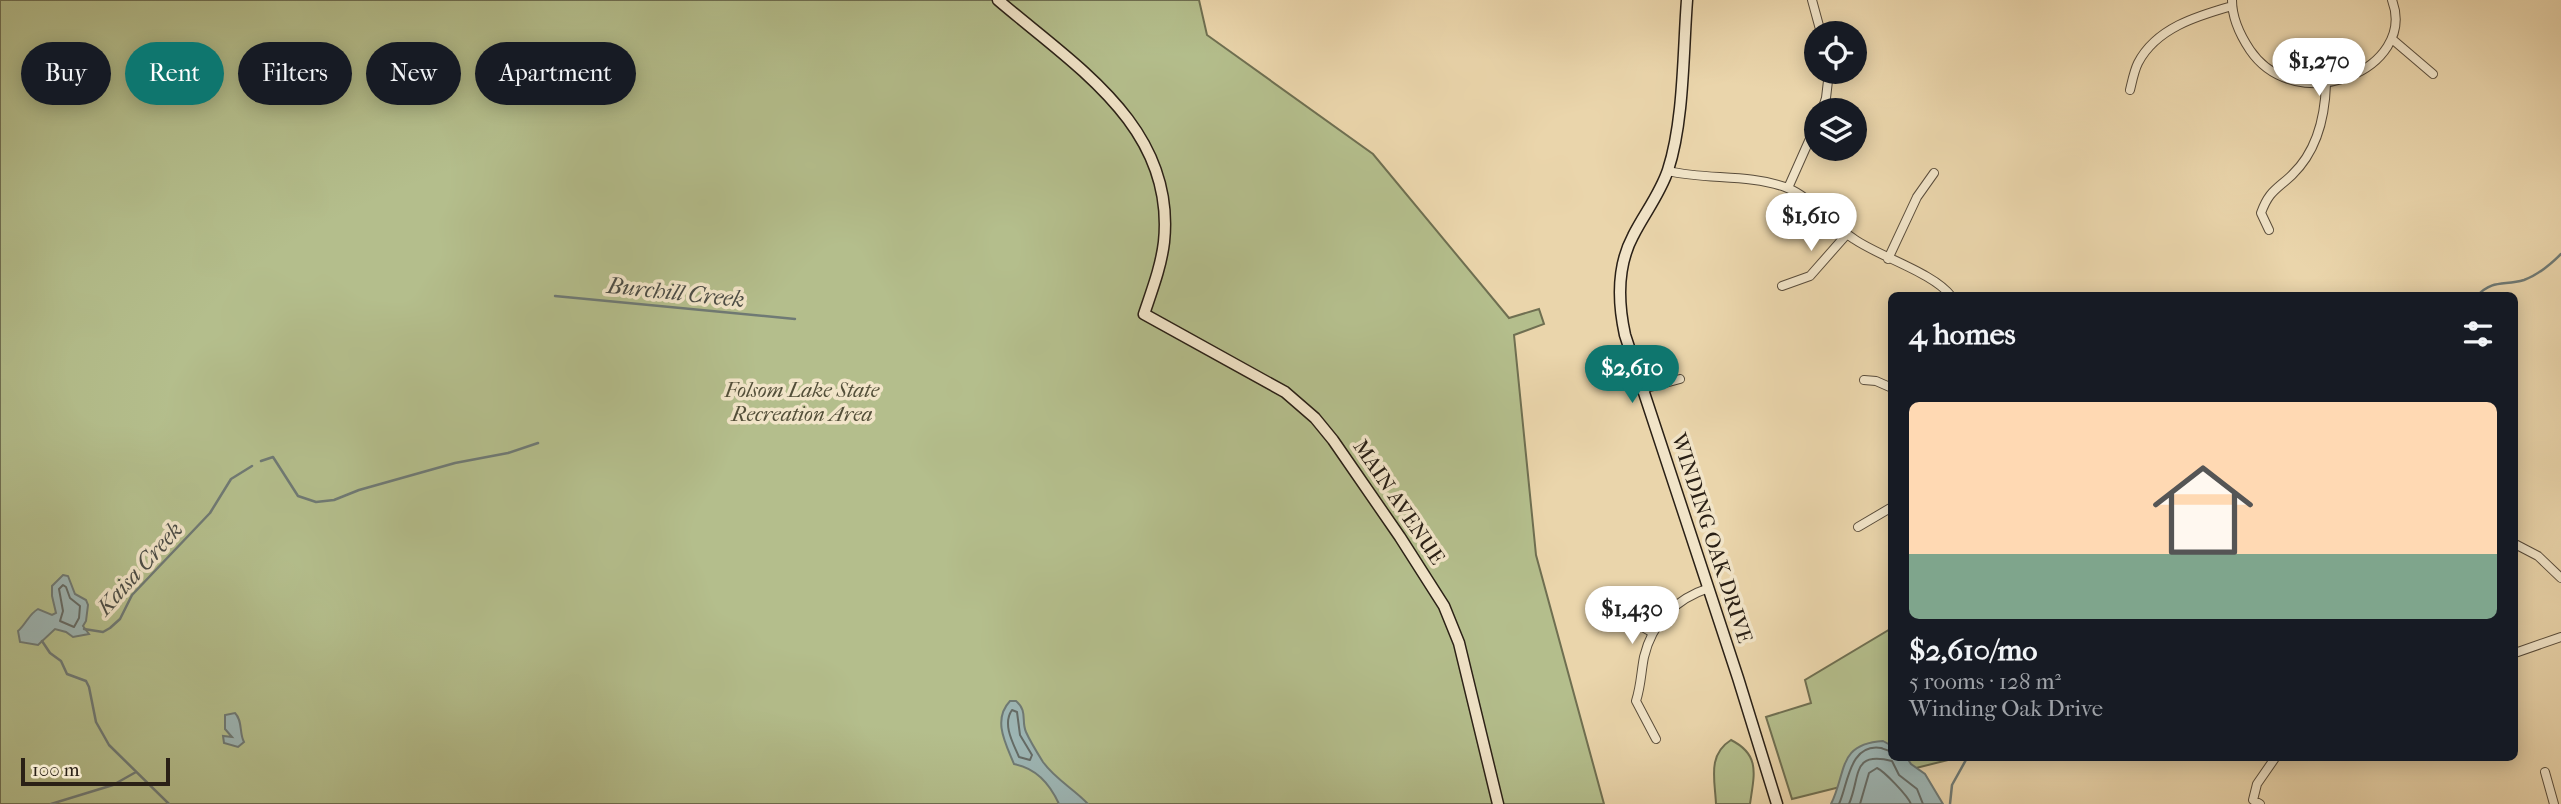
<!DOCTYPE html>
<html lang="en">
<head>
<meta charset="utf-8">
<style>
	:root { --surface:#171b24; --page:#20242c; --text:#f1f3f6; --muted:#9ea1a6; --line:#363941; --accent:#0f766e }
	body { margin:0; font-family:"IM FELL French Canon",serif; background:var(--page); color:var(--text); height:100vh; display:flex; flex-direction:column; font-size:26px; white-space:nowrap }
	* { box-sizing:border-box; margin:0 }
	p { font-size:23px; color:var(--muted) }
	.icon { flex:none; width:38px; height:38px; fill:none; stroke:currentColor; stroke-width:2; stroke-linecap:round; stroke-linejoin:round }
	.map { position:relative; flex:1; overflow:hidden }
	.details { position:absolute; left:1888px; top:292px; width:630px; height:469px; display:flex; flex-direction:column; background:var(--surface); border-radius:10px; box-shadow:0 4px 18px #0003 }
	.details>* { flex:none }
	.guide { position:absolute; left:21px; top:42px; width:665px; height:63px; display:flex; gap:14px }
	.controls { position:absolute; left:1804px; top:21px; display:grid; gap:14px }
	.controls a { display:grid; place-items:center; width:63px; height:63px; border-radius:50%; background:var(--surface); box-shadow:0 4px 18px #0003; font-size:35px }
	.scale { position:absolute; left:21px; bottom:18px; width:149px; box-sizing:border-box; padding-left:7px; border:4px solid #2a2016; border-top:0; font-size:19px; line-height:24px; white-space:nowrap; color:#2a2016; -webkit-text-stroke:5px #f1e4c8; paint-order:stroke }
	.price { position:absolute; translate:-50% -60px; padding:0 16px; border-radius:24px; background:#fff; color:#222; font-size:23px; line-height:46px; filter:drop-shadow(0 2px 4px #0008) }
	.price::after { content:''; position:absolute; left:50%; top:42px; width:21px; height:16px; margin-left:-10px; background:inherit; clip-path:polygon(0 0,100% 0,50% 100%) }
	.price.selected { background:var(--accent); color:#fff }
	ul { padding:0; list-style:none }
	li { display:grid; align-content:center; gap:14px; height:371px; padding:0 21px }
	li+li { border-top:2px solid var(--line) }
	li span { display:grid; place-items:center; height:217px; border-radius:10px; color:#555 }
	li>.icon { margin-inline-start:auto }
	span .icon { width:126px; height:126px; fill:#fffc; stroke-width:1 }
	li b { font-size:30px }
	h2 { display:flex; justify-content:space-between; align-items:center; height:84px; padding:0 21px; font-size:30px }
	.pill { padding:0 24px; border-radius:32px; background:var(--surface); box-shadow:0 4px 18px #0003; font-size:24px; line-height:63px }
	.pill.selected { background:var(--accent); color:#fff }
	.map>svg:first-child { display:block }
</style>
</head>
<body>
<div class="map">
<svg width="2561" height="804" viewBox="0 0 2561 804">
	<rect width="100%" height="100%" fill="#ead5ab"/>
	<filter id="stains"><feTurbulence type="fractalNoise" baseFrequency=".00286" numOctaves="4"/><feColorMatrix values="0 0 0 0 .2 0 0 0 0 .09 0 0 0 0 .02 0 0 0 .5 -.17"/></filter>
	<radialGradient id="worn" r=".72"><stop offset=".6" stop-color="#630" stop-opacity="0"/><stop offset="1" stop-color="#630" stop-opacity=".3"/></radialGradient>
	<path fill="#b4be8c" stroke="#6f6f51" stroke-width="2" d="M0,0H1199L1207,35L1373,154L1509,318L1539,309L1544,324L1514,335L1536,555L1604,804H0Z
		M1892,628V758H1956L1792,799L1766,717L1811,703L1805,680Z
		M1731,740C1761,755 1754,775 1750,804H1716C1715,780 1707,755 1731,740Z"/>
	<path fill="#9db6b5" stroke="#6f7a75" stroke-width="2" d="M63,575L68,576L75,594L86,600L88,605L86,621L83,626L89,634L73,637L66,632L55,629L38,645L20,642L18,631C26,624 29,614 38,609L52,615L56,613L52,596V586Z
		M1010,701H1016C1028,711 1021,721 1026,732C1030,741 1038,754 1043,762C1055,779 1074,789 1088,804H1059C1050,784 1036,768 1014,764C1006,744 992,720 1010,701Z
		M235,713C243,721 239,733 244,742L238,747L224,743L223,736L232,737L225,729V715Z
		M1883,741L1892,746V758H1907L1911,764L1925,774L1943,804H1831C1847,772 1837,744 1883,741Z"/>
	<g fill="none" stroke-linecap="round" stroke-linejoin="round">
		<path stroke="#646b66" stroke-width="2" d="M63,585L66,587L70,598L80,606L79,618L74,627L60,621L63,611L59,589Z
			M1012,710L1017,712L1020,735L1032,755L1030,760L1019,757C1013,743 1002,724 1012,710Z
			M1839,804C1848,785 1849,743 1881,748C1884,749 1888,751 1892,751
			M1849,804C1861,776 1851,751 1892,761L1899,775L1917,789L1923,804
			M1860,804L1869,773L1877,768C1884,771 1908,796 1911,804"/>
		<path stroke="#6f7a75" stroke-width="2.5" d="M555,296L795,319
			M2477,296C2493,279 2504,286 2524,280C2538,275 2550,265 2561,254
			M261,461L273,457L298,496L316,502L334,500L359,490L455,463L508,453L538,443
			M84,629L103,632L110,628L120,619L132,595L210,513L231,479L252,466
			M42,641L50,653L61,661L67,674L86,681L89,687L96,722L109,745L169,804
			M51,804L113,785L136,772
			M1950,804L1952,785L1967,758"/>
		<defs>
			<path id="street" d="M1812,0L1821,33
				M2232,0C2232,18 2240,35 2250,50C2297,119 2418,69 2392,0
				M2392,39L2433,74
				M2130,90C2132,82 2134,71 2138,63C2156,28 2197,16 2232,6
				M1822,110L1826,98L1829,72
				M1668,171C1707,180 1747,174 1785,187C1812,197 1830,224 1854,239C1880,257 1934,273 1951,296
				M1788,188L1816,125
				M2269,230L2261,213C2269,191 2276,190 2292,175C2317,151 2325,117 2326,84
				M1888,259L1917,197L1934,173
				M1782,286L1810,276L1847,234
				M1864,380L1876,381L1892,388
				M1643,389L1680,379
				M1858,527L1892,507
				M2515,544L2538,556L2561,578
				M1622,615L1653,633
				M2515,653L2561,637
				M1656,739L1636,701C1641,686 1641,672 1644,657C1652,623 1675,599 1709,588
				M2545,772L2554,804
				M2260,804L2253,800L2257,784L2275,758"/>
			<path id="secondary" d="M998,0C1075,66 1176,127 1164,242C1161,267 1152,290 1144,314L1285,392L1315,418L1333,440L1400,537L1444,606L1459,643L1498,804
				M1687,0C1683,52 1684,121 1668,170C1660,194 1644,214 1633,236C1617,266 1618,303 1625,335L1738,678L1777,804"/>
		</defs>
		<use href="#street" stroke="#5a4d3b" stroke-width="10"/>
		<use href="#secondary" stroke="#2a2016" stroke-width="13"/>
		<use href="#street" stroke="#f1e4c8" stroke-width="8"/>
		<use href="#secondary" stroke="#f1e4c8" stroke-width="10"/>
	</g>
	<g text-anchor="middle" stroke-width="7" stroke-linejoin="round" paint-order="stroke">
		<g font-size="21" font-style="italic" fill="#534f39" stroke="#f1e4c8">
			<text x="802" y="397">Folsom Lake State<tspan x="802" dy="24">Recreation Area</tspan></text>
		</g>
		<g font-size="21" fill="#2a2016" stroke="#f1e4c8">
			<text transform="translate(1399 502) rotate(56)" y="7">MAIN AVENUE</text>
			<text transform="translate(1712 538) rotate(72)" y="7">WINDING OAK DRIVE</text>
		</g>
		<g font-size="23" font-style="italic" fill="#4c4d46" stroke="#f1e4c8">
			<text transform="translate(676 292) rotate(6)" y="8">Burchill Creek</text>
			<text transform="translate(139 568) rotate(-48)" y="8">Kaisa Creek</text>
		</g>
	</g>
	<rect width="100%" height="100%" filter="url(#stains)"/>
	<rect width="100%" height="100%" fill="url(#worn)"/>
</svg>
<div class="controls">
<a><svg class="icon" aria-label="locate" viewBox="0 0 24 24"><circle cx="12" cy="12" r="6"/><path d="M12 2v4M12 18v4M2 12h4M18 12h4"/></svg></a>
<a><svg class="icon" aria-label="layers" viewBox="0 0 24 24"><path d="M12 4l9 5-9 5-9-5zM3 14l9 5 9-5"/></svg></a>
</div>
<div class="scale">100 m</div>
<b class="price" style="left:2319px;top:98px">$1,270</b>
<b class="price" style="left:1811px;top:253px">$1,610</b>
<b class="price selected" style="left:1632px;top:405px">$2,610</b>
<b class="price" style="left:1632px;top:646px">$1,430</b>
<div class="guide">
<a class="pill">Buy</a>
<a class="pill selected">Rent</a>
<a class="pill">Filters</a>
<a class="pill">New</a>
<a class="pill">Apartment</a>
</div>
<section class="details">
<h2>4 homes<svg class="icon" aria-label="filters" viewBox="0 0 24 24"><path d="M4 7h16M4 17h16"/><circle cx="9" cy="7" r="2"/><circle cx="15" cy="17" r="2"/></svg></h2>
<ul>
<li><span style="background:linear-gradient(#ffd9b3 70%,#7fa58c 0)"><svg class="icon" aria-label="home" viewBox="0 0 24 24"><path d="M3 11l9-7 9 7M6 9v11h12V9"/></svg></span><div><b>$2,610/mo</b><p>5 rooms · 128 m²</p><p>Winding Oak Drive</p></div></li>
</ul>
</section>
</div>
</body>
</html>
